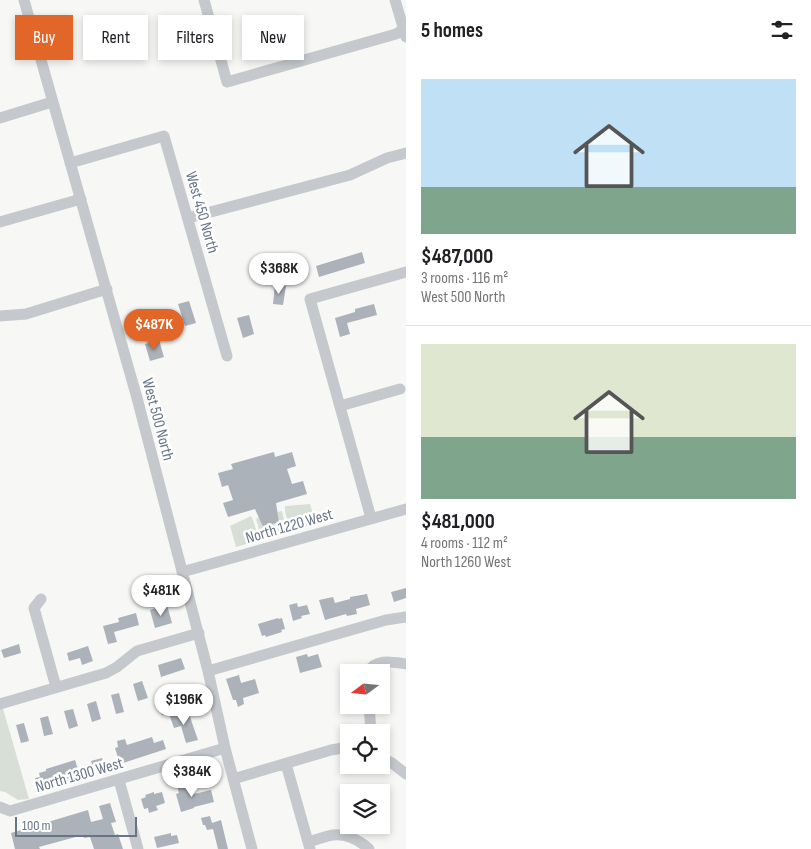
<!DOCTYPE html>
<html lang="en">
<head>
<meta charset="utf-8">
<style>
	:root { --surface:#fff; --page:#f2f2f2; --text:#202124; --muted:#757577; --line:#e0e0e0; --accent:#e36629 }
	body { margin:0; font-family:"Sofia Sans Condensed",sans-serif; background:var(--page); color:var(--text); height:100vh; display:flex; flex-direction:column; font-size:19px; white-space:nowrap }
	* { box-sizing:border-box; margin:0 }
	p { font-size:16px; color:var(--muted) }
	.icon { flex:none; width:28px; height:28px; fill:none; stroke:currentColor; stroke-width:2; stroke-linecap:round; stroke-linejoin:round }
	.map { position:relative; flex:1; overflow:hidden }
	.drawer { display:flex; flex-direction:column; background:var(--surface); width:405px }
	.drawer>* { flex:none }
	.banner { position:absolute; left:15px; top:15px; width:315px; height:45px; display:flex; gap:10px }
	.needle { width:32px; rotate:254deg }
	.controls { position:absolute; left:340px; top:664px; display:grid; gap:10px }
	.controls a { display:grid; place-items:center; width:50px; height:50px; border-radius:0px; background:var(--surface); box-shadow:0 2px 8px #0003; font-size:25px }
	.scale { position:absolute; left:15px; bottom:12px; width:122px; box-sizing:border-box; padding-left:5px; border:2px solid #677586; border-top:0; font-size:14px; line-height:18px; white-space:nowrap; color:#677586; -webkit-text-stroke:4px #fff; paint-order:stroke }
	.price { position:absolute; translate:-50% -42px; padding:0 11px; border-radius:18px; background:#fff; color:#222; font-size:16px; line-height:32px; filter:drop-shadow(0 1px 2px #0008) }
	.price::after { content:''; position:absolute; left:50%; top:30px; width:15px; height:11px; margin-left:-8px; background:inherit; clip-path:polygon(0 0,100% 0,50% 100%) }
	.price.current { background:var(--accent); color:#fff }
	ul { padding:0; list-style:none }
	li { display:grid; align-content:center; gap:10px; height:265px; padding:0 15px }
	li+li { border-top:1px solid var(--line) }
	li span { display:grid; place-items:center; height:155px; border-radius:0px; color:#555 }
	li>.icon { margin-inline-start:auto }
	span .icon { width:90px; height:90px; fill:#fffc; stroke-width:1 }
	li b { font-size:21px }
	h2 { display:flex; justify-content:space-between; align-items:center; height:60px; padding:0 15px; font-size:21px }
	.tag { padding:0 18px; border-radius:0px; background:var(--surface); box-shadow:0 2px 8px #0003; font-size:18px; line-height:45px }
	.tag.current { background:var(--accent); color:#fff }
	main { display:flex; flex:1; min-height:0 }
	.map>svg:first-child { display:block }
</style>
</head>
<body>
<main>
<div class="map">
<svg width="406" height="849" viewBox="0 0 406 849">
	<rect width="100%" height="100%" fill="#f7f8f5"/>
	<path fill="#d8dfd6" d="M310,504L316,524L290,531L285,511V506Z
		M282,511L287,532L262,539L256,519L259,517L263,527L278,522L277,512Z
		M251,516L253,520L259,540L236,547L230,526Z
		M0,698L29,799L18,800L5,792L0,791Z"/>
	<path fill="#abb2b9" d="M362,252L365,263L319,277L316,266Z
		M275,284L286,286L283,305L273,304Z
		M189,301L196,323L185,326L178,304Z
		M374,304L377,315L347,323L350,334L340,337L335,318L355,312V309Z
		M249,315L254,334L243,338L237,318Z
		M159,340L164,357L150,361L145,344Z
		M274,452L275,457L292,452L296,466L287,469L292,484L303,481L307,494L276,503L279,522L263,527L255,509L228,517L223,503L233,500L228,485L222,487L218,473L233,469L231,464Z
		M406,588V598L394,602L391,592Z
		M367,594L370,605L356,609L357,614L347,616L346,614L325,620L319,600L333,597L335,603L350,599V597Z
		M297,603L298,607L307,605L310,614L301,616L302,618L293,621L289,605Z
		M167,605L172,623L155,628L150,610Z
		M136,613L139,625L114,632L117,642L108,644L103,626L119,622L118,618Z
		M278,618V619L282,618L285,629L281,630L282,632L266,637L265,635L262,636L258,624Z
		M19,644L21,653L4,658L1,650Z
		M88,646L93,661L82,665L80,658L69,661L67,653Z
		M307,654L308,657L318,654L322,667L300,673L296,657Z
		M181,658L185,669L161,677L158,665Z
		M239,675L241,683L255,679L259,693L243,698L244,704L238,707L236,700H233L226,679Z
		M142,681L148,698L138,701L133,684Z
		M189,686L191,694L173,699L171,691Z
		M119,693L124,712L116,714L111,695Z
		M96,701L101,719L92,722L87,704Z
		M170,701L173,712L162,715L159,704Z
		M73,709L78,726L69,729L64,711Z
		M182,710L183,716L189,714L198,740L186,743L181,726L174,728L169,714Z
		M48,716L53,734L44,736L40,718Z
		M24,723L29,741L21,743L16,725Z
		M152,737L154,743L163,740L166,749L120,764L115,748L118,747L117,741L125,739L127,745Z
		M102,758L105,769L94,772L91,761Z
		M75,760L80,776L51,785V786L44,789L43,787L39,788L35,778L40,777L39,773L46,771V769Z
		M187,782L190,795L211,790L214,802L194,807V808L181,812L176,794L179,793L177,785Z
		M154,792V794L162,792L165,803L156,806L158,810L149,813L148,808L144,809L141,799L146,797L145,795Z
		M110,803L116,822L111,823L115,835L118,834L123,849H94L90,837L84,838L83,835L39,847L40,849H15L11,833L88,810L91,822L103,819L99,806Z
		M210,816L212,823L221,820L228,849H218L213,829L207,830L205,825H203L201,818Z
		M171,833V836L177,835L179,843L157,848L154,837Z"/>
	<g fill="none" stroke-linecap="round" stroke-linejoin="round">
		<path stroke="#c5c8cc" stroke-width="11" d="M24,0L137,398L208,671L225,748L252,849
			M204,0L227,82L396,34L406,28
			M395,0L406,37
			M0,118L52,102
			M70,163L164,136L227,356
			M188,218L350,175L387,158L406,153
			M0,222L81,199
			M0,316L26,314L107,289
			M340,406L400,389
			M371,518L310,299L406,272
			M182,572L406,509
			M41,599L34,608L56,687
			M208,671L386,620L406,617
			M368,672C376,658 392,662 406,664
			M0,704L106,673L117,667L137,651L199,633
			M369,705L371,732
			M381,757L392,763L406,774
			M286,764L310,849
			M233,779L331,750L349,747
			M119,780L138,849
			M0,807L10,811L225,748
			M308,842C315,840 321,838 328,836C343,832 358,839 369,849"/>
	</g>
	<g text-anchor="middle" stroke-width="5" stroke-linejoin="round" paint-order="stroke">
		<g font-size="16" fill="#677586" stroke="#fff">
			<text transform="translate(203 212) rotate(74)" y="6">West 450 North</text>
			<text transform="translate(159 419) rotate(75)" y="6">West 500 North</text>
			<text transform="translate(289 525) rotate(-16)" y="6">North 1220 West</text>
			<text transform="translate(79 774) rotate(-16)" y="6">North 1300 West</text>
		</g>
	</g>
</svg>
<div class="controls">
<a><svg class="needle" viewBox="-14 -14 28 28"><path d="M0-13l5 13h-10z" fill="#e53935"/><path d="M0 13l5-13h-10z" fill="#757577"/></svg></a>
<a><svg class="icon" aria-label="locate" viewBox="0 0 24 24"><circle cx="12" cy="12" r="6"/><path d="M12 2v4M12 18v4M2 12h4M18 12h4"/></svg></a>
<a><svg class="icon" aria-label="layers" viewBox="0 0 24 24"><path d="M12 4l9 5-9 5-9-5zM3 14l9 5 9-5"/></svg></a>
</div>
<div class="scale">100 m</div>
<b class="price" style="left:279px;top:295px">$368K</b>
<b class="price current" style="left:154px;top:351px">$487K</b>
<b class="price" style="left:161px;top:617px">$481K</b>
<b class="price" style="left:184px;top:726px">$196K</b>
<b class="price" style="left:192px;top:798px">$384K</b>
<div class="banner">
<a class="tag current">Buy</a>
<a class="tag">Rent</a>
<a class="tag">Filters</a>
<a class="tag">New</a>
</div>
</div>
<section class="drawer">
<h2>5 homes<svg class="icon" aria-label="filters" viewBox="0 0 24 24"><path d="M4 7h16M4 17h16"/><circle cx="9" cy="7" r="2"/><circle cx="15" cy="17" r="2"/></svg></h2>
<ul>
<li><span style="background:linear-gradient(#bfe0f5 70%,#7fa58c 0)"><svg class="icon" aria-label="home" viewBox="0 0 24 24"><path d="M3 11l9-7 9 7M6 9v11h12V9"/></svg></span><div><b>$487,000</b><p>3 rooms · 116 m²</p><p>West 500 North</p></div></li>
<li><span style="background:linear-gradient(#dfe7d0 60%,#7fa58c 0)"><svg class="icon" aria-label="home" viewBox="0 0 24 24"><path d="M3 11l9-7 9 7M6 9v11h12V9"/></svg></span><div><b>$481,000</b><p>4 rooms · 112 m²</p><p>North 1260 West</p></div></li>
</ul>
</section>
</main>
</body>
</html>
